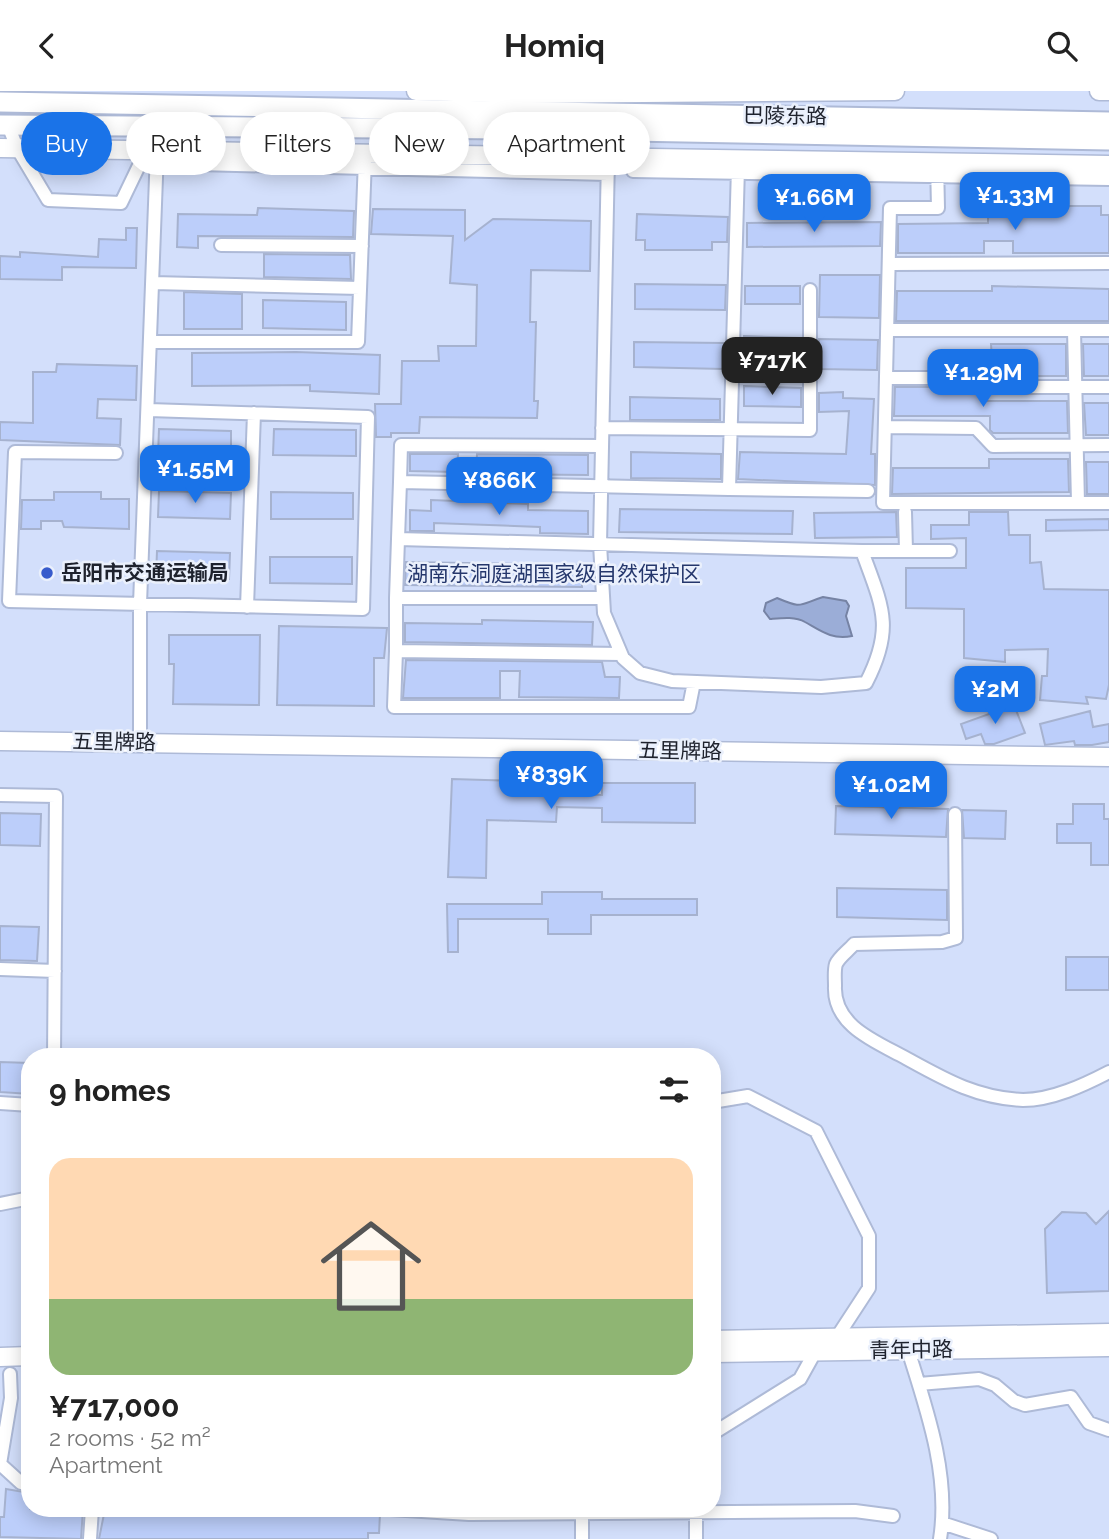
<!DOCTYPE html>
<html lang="en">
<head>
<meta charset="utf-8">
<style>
	:root { --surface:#fff; --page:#f6f6f6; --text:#222; --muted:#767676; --accent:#1a73e8 }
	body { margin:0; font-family:Raleway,"Noto Sans SC",sans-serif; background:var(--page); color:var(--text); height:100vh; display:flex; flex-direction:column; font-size:26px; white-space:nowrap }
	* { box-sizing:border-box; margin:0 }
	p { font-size:23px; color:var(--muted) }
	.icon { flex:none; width:38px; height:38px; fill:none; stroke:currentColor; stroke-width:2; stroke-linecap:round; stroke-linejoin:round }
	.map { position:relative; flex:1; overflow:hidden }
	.sheet { position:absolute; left:21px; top:957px; width:700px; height:469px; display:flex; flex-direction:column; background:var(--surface); border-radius:28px; box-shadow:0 4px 18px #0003 }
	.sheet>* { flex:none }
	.guide { position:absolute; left:21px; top:21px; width:700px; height:63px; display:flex; gap:14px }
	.price { position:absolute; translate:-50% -60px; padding:0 16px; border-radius:14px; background:var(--accent); color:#fff; font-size:23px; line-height:46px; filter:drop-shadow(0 2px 4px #0008) }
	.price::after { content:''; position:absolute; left:50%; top:42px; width:21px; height:16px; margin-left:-10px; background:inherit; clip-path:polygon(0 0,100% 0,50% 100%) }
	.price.active { background:#222; color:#fff }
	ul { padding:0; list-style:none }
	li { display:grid; align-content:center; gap:14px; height:371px; padding:0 28px }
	li span { display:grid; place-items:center; height:217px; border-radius:21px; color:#555 }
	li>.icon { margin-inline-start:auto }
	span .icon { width:126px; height:126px; fill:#fffc; stroke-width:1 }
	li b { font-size:30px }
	h2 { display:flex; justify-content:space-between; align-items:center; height:84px; padding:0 28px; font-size:30px }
	.tag { padding:0 24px; border-radius:32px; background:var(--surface); box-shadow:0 4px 18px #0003; font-size:24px; line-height:63px }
	.tag.active { background:var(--accent); color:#fff }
	header { display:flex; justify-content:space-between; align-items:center; height:91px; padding:0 28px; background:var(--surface); font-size:32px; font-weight:700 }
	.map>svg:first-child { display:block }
</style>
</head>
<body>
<header><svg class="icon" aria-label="back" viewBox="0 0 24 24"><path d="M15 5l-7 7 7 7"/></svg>Homiq<svg class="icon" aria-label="search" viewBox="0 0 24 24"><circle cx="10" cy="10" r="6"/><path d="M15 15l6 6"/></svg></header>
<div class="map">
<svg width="1109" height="1448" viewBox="0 0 1109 1448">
	<rect width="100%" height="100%" fill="#eaf0fc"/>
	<path fill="#d3dffb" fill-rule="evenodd" d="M0,0H1109V1448H0ZM30,966H712V1418H30Z"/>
	<path fill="#9badd7" stroke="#7683a4" stroke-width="2" d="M823,506L846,510L849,515L846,525L852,545C832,549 821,540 805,531C795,525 781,527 770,528L764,520L766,512L777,507C803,518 798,514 823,506Z"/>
	<path fill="#bccefa" stroke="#a6b2cf" stroke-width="2" d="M988,115H1101V124H1109V162H1013V150H984V162H898V133L988,132Z
		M258,117L354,120L353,146L198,145V157L177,156L178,123L257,124Z
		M373,118L465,119V149L493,128L591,130L590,180L531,179L530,231H536L534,310H538L537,327L420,326L419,342H391V346H376L375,313H401L402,270H439L438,255H476L477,194L450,192L453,145L371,143Z
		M637,123L728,126L727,151H712V159H645V149H636Z
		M881,131L880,155L747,156V132Z
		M126,137H137L136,177L62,176V189L0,188V165L20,166V161L98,166L99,148L126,149Z
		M264,163L350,164L351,188L264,186Z
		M820,184H880L879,227L819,226Z
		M635,193L726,194L725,219L635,218Z
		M745,195H800V213H745Z
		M992,195L1109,198V230H896L897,200H992Z
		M184,201L242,203V238H184Z
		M263,209L346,211V239L263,237Z
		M744,245L799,247L798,267L744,264Z
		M819,248L878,249L877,279L819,278Z
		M634,251L724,252V278L634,276Z
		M991,253H1066V285H993Z
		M1083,253H1109V285H1084Z
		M296,261L380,264L379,303L310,300V294L192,295V262Z
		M57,273L137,275L136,309L98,308L97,327L121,328L120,354L0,349V331L33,332V281H56Z
		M744,295L801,297V316L744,315Z
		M895,296H977L984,300V310H1067L1068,342H993L990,339V325H894Z
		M843,301V307L874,308L871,363H875V394L738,388L740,361L846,363L849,320L819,321V302Z
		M630,306L720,308V329H630Z
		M1084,312H1109V344H1086Z
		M159,338L231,340V366L158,364Z
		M274,338L356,339V365L273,364Z
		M631,361L721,363V388L631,387Z
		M410,363H458L457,381L410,380Z
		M477,363L588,364V384L476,383Z
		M989,368H1068L1069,401L892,403L893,377H989Z
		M1086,371H1109V403H1087Z
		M159,400L231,402L230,428L158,426Z
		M54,401H101V408H129V438L64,436L62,430H41V438H21L22,409H54Z
		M271,401L353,402V428H271Z
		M431,409L528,413V419L588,420V443L540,442V436L434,432V440H410V419L431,420Z
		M620,418L793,420L792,443L619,441Z
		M896,421L897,446L815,447L814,422Z
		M969,421H1008L1009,444H1030V472L1041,471L1044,498L1109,499V594L1106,608L1086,606L1088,613L1040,609L1042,585H1047L1048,558L1005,559V571L964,567V518L906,517V477H966V447L931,448V434H969Z
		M1109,428V439L1046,440V429Z
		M157,460L230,462L229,488L156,486Z
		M270,466H352V493L270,492Z
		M406,471L582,474V496L405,494Z
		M482,529L593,531L592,554L405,551V532L482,533Z
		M279,535L387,537L384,567H374V615L277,614Z
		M169,544H260L259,614L173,613L174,573H169Z
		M406,569L602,571L605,586H620L619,607L519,606L520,580H500V607H403Z
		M1014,614L1025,642L994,653H985L981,643L966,648L961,633Z
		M1090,620L1093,636L1109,633V651L1092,654H1075L1074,650L1045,654L1040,633Z
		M452,688L557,691V703L602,704V692H695V732L602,731V717L557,716L556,731L487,729L486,787L448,786Z
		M1073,713H1104V728H1109V774H1091V752H1057V733H1073Z
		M836,715L948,718L946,746L835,743Z
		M962,719L1006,720L1005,748L964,747Z
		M0,722L41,723L40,755L0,754Z
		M837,797L947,799V829L837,826Z
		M542,801H602V808H697V824H591V843H548V828H458V861H448L447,813H542Z
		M0,835L39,836L37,870L0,869Z
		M1066,866H1109V899H1066Z
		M0,971L30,972V1003L0,1001Z
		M1109,1120V1200L1047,1202L1045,1138L1062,1121L1086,1122L1096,1133Z
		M6,1398L30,1402V1418H83L81,1448L0,1446V1426H4Z
		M105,1418H290L380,1423L379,1442H368V1448H99Z"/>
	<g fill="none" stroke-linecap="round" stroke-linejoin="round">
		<defs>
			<path id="street" d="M8,34L17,57L48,109L121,112L146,60L148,36
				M608,67L600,453L604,522L623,567L640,582L672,590L821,596L866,592C895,536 882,515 862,460L398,448L400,391L729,398
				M937,71L938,117H890L883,412H1109
				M157,72L608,83
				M738,76L729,398L868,400
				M633,80L1109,88
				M221,154L362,155
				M889,173L1109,172
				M153,192L360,197
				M887,239H1074L1078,412
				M1074,239H1109
				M151,251H358L365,68
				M886,287H980L994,296H1109
				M885,336L976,337L993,355L1109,354
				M602,337L810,339V199
				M116,362L15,361L9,510L363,518L368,326L149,319
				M400,391L401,354L602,355
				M905,421L906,460
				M398,448L396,507H603
				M862,460H950
				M396,507V560L621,563
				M247,516L254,322
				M396,560L394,616H689L694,591
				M140,652V513L157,60
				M0,704L56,705L54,966
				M955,723L956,847L942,851L854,853C849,859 839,866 836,873C834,879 835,888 835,895C833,934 874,950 904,966C944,988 976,1007 1023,1009C1052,1009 1084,994 1109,981
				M0,878L55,880
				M712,1011L748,1005L816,1040L869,1145V1197L837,1246
				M0,1012L30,1014
				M0,1113L30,1107
				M908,1259C927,1319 950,1385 940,1448
				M10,1283L11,1307L0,1373L21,1392L30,1393
				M919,1293L979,1288L995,1294L1014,1310L1025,1314L1071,1306L1089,1332L1109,1339
				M712,1343L800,1288L815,1261
				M390,1418L469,1423L855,1420L893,1425
				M942,1432L991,1448
				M90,1448L92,1418
				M582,1448V1418
				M696,1448V1418"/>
			<path id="secondary" d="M416,0L524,3L895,0
				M1099,0H1109
				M0,57L1109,74
				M0,650L1109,666
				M712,1249L1109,1242
				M712,1262L1109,1256
				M0,1266L30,1265"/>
			<path id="primary" d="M0,11L1109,31
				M0,34L523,38L1109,49"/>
		</defs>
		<use href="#street" stroke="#aebad7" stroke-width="16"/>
		<use href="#secondary" stroke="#aebad7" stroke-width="21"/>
		<use href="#primary" stroke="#aebad7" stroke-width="23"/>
		<use href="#street" stroke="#fff" stroke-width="12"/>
		<use href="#secondary" stroke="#fff" stroke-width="18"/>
		<use href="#primary" stroke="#fff" stroke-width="19"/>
	</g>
	<circle fill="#375bcc" stroke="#eaf0fc" stroke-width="2.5" cx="47" cy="482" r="7"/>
	<g text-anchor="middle" stroke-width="5" stroke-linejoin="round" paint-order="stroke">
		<g font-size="21" fill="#1e222d" stroke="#eaf0fc">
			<text transform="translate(785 25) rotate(1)" y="7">巴陵东路</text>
			<text transform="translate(114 651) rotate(1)" y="7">五里牌路</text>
			<text transform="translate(680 660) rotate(1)" y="7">五里牌路</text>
			<text transform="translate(911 1259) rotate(-1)" y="7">青年中路</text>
		</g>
		<g font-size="21" font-weight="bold" fill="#1e222d" stroke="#eaf0fc" text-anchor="start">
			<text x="61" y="489">岳阳市交通运输局</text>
		</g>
		<g font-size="21" fill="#25376c" stroke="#eaf0fc">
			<text x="554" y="490">湖南东洞庭湖国家级自然保护区</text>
		</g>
	</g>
</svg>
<b class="price" style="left:1015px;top:141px">¥1.33M</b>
<b class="price" style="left:814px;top:143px">¥1.66M</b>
<b class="price active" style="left:772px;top:306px">¥717K</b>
<b class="price" style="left:983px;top:318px">¥1.29M</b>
<b class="price" style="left:195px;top:414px">¥1.55M</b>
<b class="price" style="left:499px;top:426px">¥866K</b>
<b class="price" style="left:995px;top:635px">¥2M</b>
<b class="price" style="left:551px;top:720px">¥839K</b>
<b class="price" style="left:891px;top:730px">¥1.02M</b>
<div class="guide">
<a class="tag active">Buy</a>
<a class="tag">Rent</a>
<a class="tag">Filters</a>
<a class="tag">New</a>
<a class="tag">Apartment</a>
</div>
<section class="sheet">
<h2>9 homes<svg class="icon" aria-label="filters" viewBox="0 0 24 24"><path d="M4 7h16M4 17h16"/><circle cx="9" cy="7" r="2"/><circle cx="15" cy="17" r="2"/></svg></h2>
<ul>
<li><span style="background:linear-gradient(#ffd9b3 65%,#8fb573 0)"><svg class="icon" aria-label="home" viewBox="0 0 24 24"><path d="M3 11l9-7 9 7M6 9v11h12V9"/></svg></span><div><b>¥717,000</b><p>2 rooms · 52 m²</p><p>Apartment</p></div></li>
</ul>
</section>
</div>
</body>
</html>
